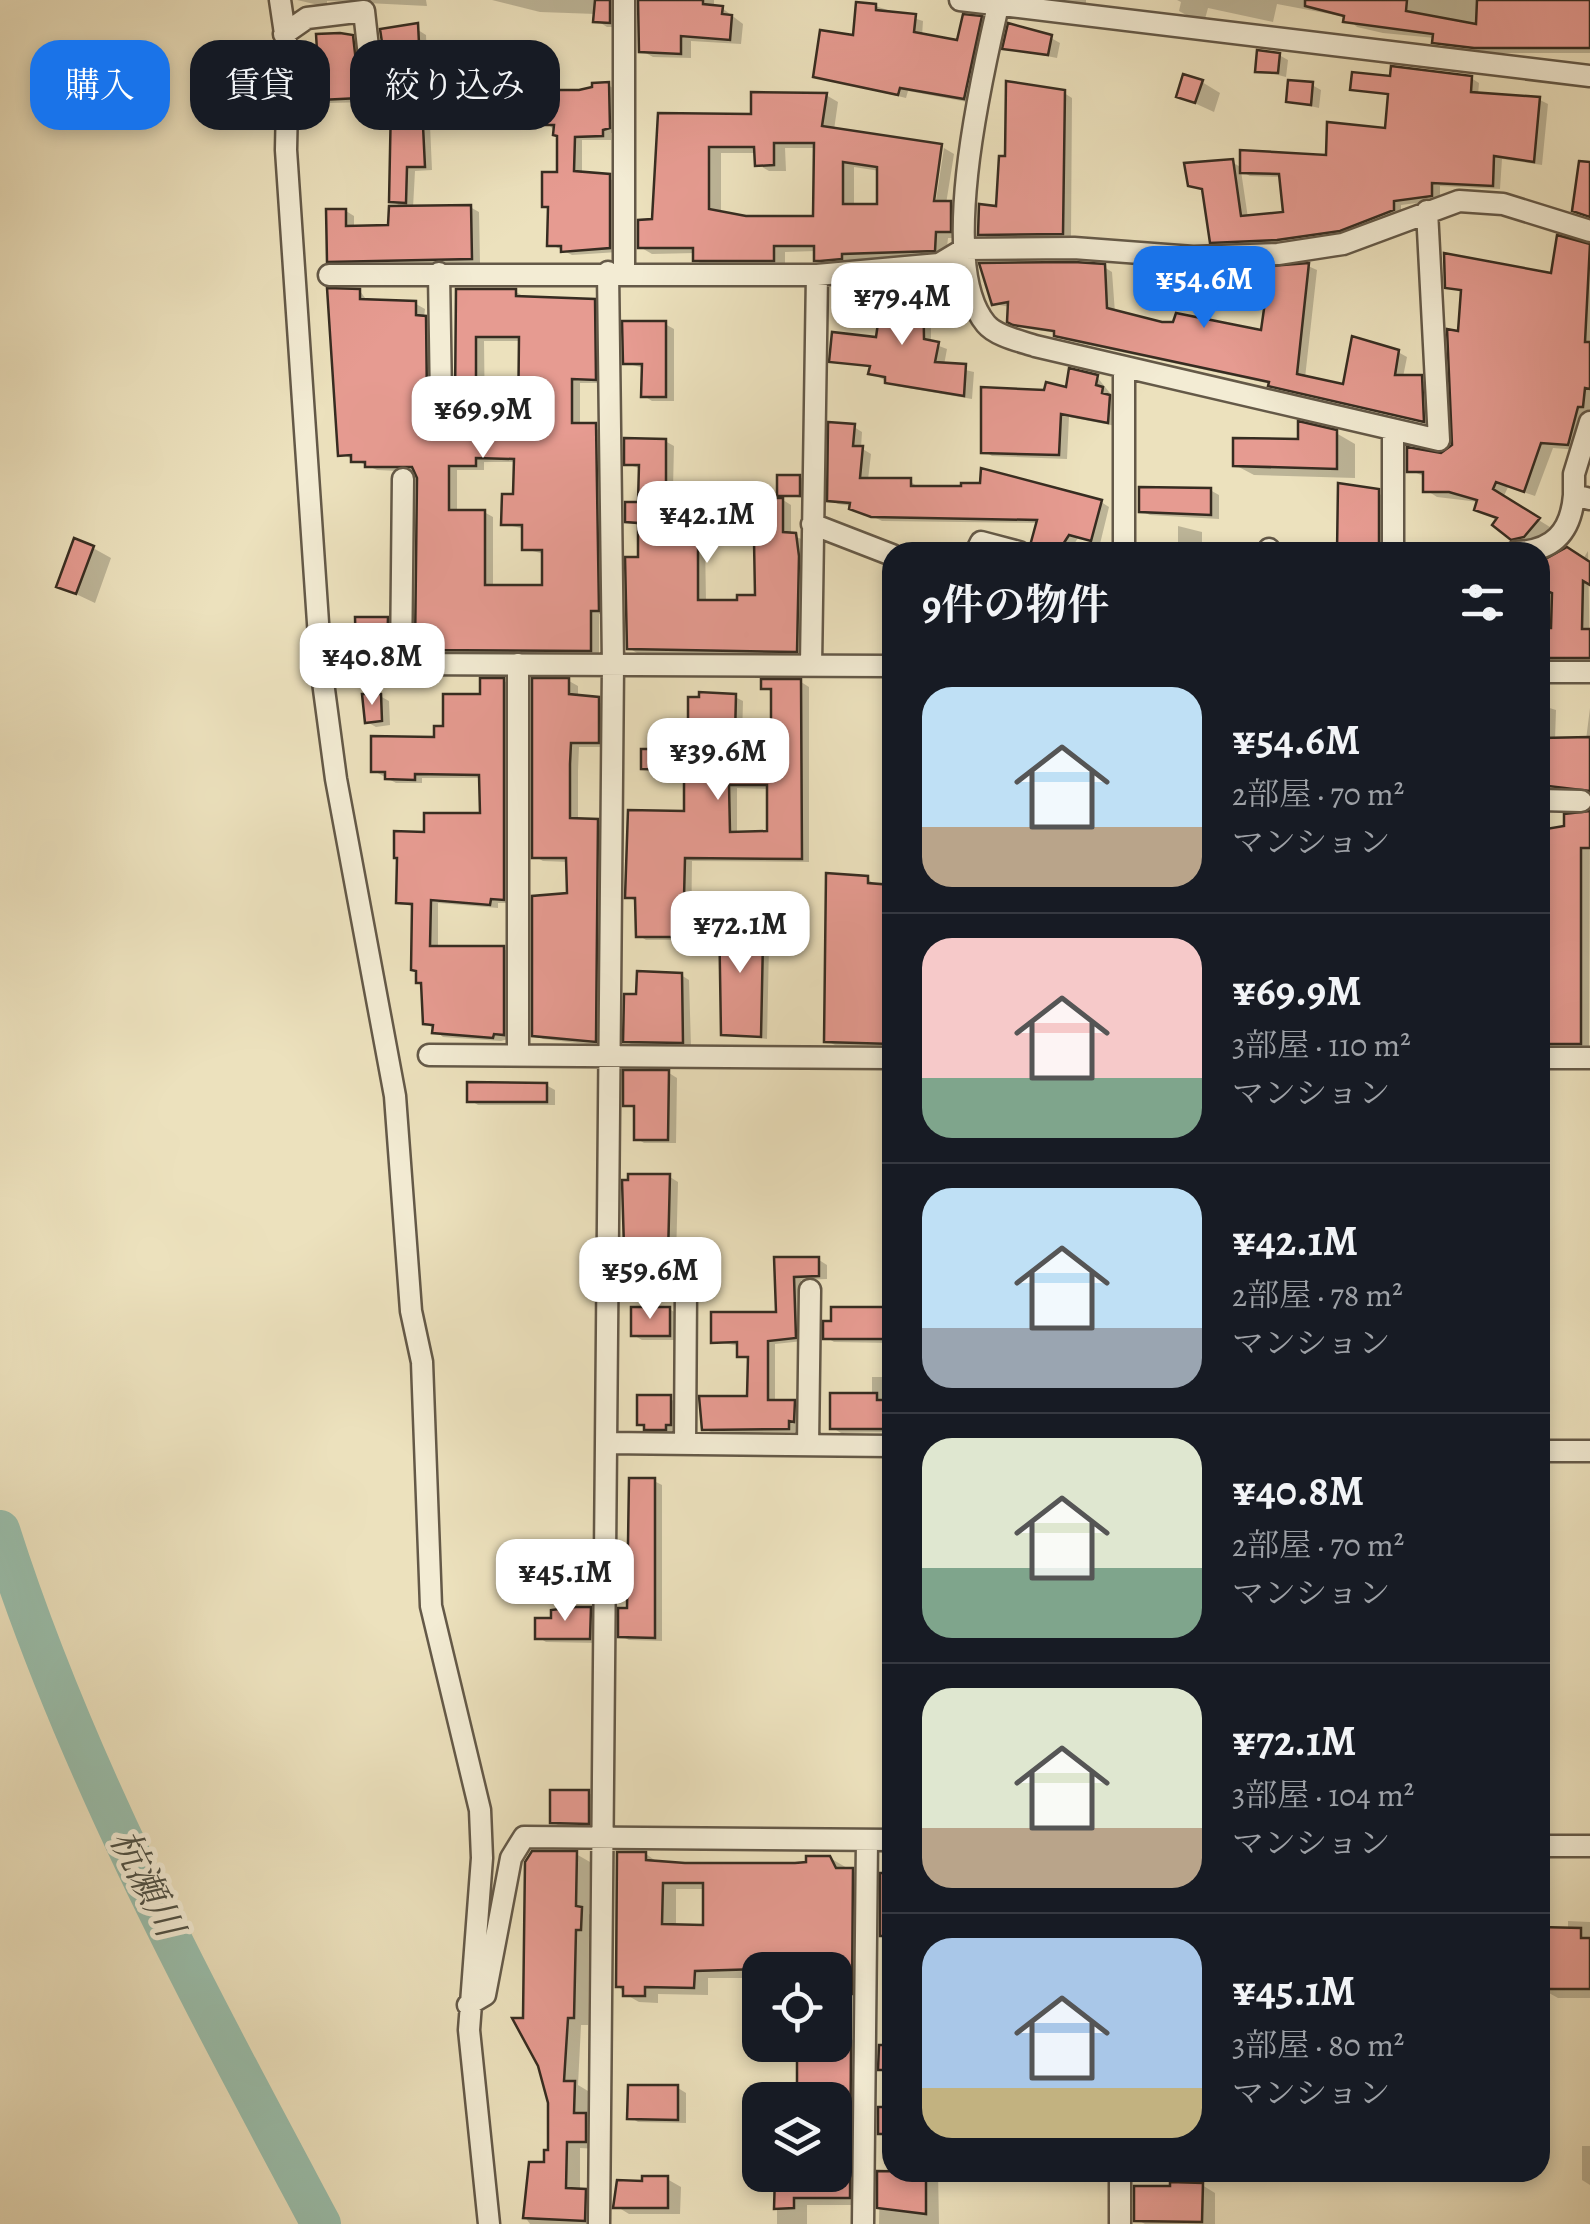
<!DOCTYPE html>
<html lang="ja">
<head>
<meta charset="utf-8">
<style>
	:root { --surface:#171b24; --page:#242831; --text:#f1f3f6; --muted:#9ea1a6; --line:#363941; --accent:#1a73e8 }
	body { margin:0; font-family:Alegreya,"Noto Serif JP",serif; background:var(--page); color:var(--text); height:100vh; display:flex; flex-direction:column; font-size:38px; white-space:nowrap }
	* { box-sizing:border-box; margin:0 }
	p { font-size:32px; color:var(--muted) }
	.icon { flex:none; width:55px; height:55px; fill:none; stroke:currentColor; stroke-width:2; stroke-linecap:round; stroke-linejoin:round }
	.map { position:relative; flex:1; overflow:hidden }
	.drawer { position:absolute; left:882px; top:542px; width:668px; height:1640px; display:flex; flex-direction:column; background:var(--surface); border-radius:30px; box-shadow:0 5px 15px #0003 }
	.drawer>* { flex:none }
	.hud { position:absolute; left:30px; top:40px; width:702px; height:90px; display:flex; gap:20px }
	.buttons { position:absolute; left:742px; top:1952px; display:grid; gap:20px }
	.buttons a { display:grid; place-items:center; width:110px; height:110px; border-radius:20px; background:var(--surface); box-shadow:0 5px 15px #0003; font-size:50px }
	.price { position:absolute; translate:-50% -85px; padding:0 22px; border-radius:20px; background:#fff; color:#222; font-size:32px; line-height:65px; filter:drop-shadow(0 2px 5px #0008) }
	.price::after { content:''; position:absolute; left:50%; top:60px; width:30px; height:22px; margin-left:-15px; background:inherit; clip-path:polygon(0 0,100% 0,50% 100%) }
	.price.selected { background:var(--accent); color:#fff }
	ul { padding:0; list-style:none }
	li { display:flex; align-items:center; gap:30px; height:250px; padding:0 40px }
	li+li { border-top:2px solid var(--line) }
	li span { display:grid; place-items:center; flex:none; width:280px; height:200px; border-radius:30px; color:#555 }
	li>.icon { margin-inline-start:auto }
	span .icon { width:120px; height:120px; fill:#fffc; stroke-width:1 }
	li b { font-size:42px }
	h2 { display:flex; justify-content:space-between; align-items:center; height:120px; padding:0 40px; font-size:42px }
	.chip { padding:0 35px; border-radius:30px; background:var(--surface); box-shadow:0 5px 15px #0003; font-size:35px; line-height:90px }
	.chip.selected { background:var(--accent); color:#fff }
	.map>svg:first-child { display:block }
</style>
</head>
<body>
<div class="map">
<svg width="1590" height="2224" viewBox="0 0 1590 2224">
	<rect width="100%" height="100%" fill="#ece1bd"/>
	<filter id="stains"><feTurbulence type="fractalNoise" baseFrequency=".002" numOctaves="4"/><feColorMatrix values="0 0 0 0 .2 0 0 0 0 .09 0 0 0 0 .02 0 0 0 .5 -.17"/></filter>
	<radialGradient id="worn" r=".72"><stop offset=".6" stop-color="#630" stop-opacity="0"/><stop offset="1" stop-color="#630" stop-opacity=".3"/></radialGradient>
	<path fill="#0003" fill-rule="evenodd" d="M297,0H426L427,6L327,1V7Z
		M492,0H622L621,27H607L596,20V14L540,12Z
		M640,0H714V8H722L743,24L741,44L691,41V58L653,57L642,51Z
		M1048,0H1086V5Z
		M1177,0H1590V53H1487L1445,48L1435,38L1383,33L1357,27L1346,17L1277,4L1273,22L1208,8L1205,19L1190,17L1179,11L1181,2Z
		M875,6L923,21L922,36L959,43L981,19L989,24L973,103L908,91L906,98L815,76L855,38Z
		M418,30L426,35L432,170L415,171L413,208L470,207L479,212L480,263L338,265L329,260L346,211L354,216V228L391,227L405,209L392,201Z
		M352,37L361,42L367,102L330,103L322,98Z
		M1051,38L1060,43L1057,58L1005,48Z
		M1279,55L1288,60L1286,77L1258,70Z
		M1471,78L1479,83L1478,95L1540,100L1548,104L1542,165L1502,159L1500,189L1440,186V200L1401,205V214L1349,234L1286,244L1220,246L1212,241L1205,191L1191,185L1232,162L1242,168L1328,158L1387,130L1391,96L1353,88L1392,79ZM1241,171L1250,176L1282,177L1285,215L1248,218Z
		M1202,82L1220,93L1214,112L1179,96Z
		M608,85L616,90L618,132L611,133V140H582V174L618,181V252L572,255L550,244L544,174H560V136L547,123L579,93Z
		M1312,85L1321,90L1319,108L1288,101Z
		M1064,93L1072,98L1071,238H989L981,234L998,208L1008,159Z
		M826,95L838,102L834,130L943,147H939L930,213H934L944,148L954,154L946,204L963,211L962,238H948L946,256L853,260V265L828,266L816,259V251L785,252V267H707L695,260V253L652,254L640,247L654,221L660,116H753ZM785,148H817L816,219L745,218L721,213V153H757V164L769,171H786ZM854,167L880,171V206H854Z
		M1590,246V422L1580,450L1553,448L1535,496L1508,487L1503,498L1558,532L1524,545L1512,538L1500,519L1477,509L1479,502L1437,497L1426,490V477L1409,470L1442,456L1455,441L1463,293L1447,286L1553,276Z
		M1308,266L1317,270L1305,378L1345,387L1398,352L1407,357L1403,377L1430,383L1432,425L1279,390L1271,384L1065,340L1056,333L1024,328L1010,321V307L994,304L1104,267L1112,272L1115,313L1161,324L1263,333L1269,292L1226,294L1218,289Z
		M922,282L931,287V343L947,349L944,365L974,372L972,399L896,386L871,373L872,368L832,360L897,329Z
		M360,291L368,302L416,304L425,309L424,318L434,323L436,407L443,414L450,412L457,400L459,292H516L525,297L594,301L603,306L604,383H580V426L604,431L607,614H599V655L426,654L417,649L418,472L377,470L341,454ZM484,341H521L520,427L485,426ZM484,462H516L515,497L504,524L525,529V549L544,554L545,588H493V517L484,512H457V470H484Z
		M665,324L674,329V401H652L644,396V368L625,363Z
		M1097,377L1118,403L1116,426L1069,417L1067,459L992,456L984,451L1068,390Z
		M854,427L862,432L861,448L871,454L868,480L910,481L919,488L1101,502L1109,507L1100,544L1078,538L1069,552L1034,540L1039,523L882,521L852,506L838,504L830,500Z
		M1336,433L1355,444V478L1254,475L1235,465Z
		M665,441L674,446L673,488L722,492L730,500H783L791,505V535L804,540L805,655L637,653L629,648L641,526L627,521L640,504L641,469L627,464ZM705,540L756,544L757,597L739,603L706,602Z
		M800,477L808,482V499L780,494Z
		M1341,486L1387,496V552H1340Z
		M1210,490L1219,495V519L1150,515L1141,511Z
		M1178,526L1202,532V552H1178Z
		M93,548L111,558L95,603L59,586Z
		M1588,551L1590,663L1540,664V564L1583,559Z
		M387,620L395,625V655L388,657V665H372L358,655Z
		M504,681L512,685V903H498V908L438,903V948L504,949L512,954V1038L501,1041L443,1037L426,1023L414,907L399,902L426,834L482,816L481,778H422V783H396L374,771L436,739Z
		M569,681L578,686V697L607,705V747H579L578,771V821L606,827L604,1046L543,1039L534,1034L569,896V862L543,861L534,856Z
		M801,682L809,687V862L692,861L691,940H646L638,935L635,901L627,896L686,814V773H652L643,768L690,752L735,697L743,701L742,739L773,734L774,693L764,687ZM737,788L770,789L769,834H737Z
		M380,696L389,701L390,725L376,727L367,722Z
		M1540,705L1556,710L1555,740H1586L1590,708V793L1540,791Z
		M1590,813L1589,1048H1550L1542,1043L1540,828L1566,829Z
		M867,878L876,886L892,887V1050L835,1045L827,1041Z
		M747,913L754,917V942L769,946L767,1039L723,1033Z
		M681,975L689,980L691,1046H634L626,1041L639,996Z
		M669,1073L677,1078L676,1143H644L636,1138L637,1109L625,1104Z
		M546,1085L555,1090V1105H478L470,1100Z
		M670,1177L678,1182L676,1259H710L719,1264V1279L668,1281L648,1265V1252L626,1247Z
		M777,1260H819L827,1265V1279L801,1280L803,1341L775,1344V1402L802,1407V1425H796V1432L713,1433L705,1429L750,1398V1360L739,1355V1346L713,1341L778,1315Z
		M669,1309L678,1314V1340H642L633,1335Z
		M833,1310H892V1343L834,1342L826,1337L833,1323Z
		M872,1377H892V1432L841,1433L833,1428L872,1396Z
		M670,1399L679,1404V1428H674V1433H655L639,1423Z
		M654,1481L662,1485V1641L629,1640L621,1636Z
		M590,1610L599,1615L598,1643L546,1642L538,1637L553,1620Z
		M588,1793L597,1797V1827H561L553,1822Z
		M576,1854L590,1862L589,1914L595,1917V1937H589L588,2025H581L578,2085L588,2091V2117L599,2124V2149L580,2148V2191L599,2199V2224H530L525,2217L550,2153V2103L525,2020Z
		M646,1854L660,1864L795,1865L830,1858L866,1879L863,2205H807V2224H777V2175H835V2100H799V2045H835V1970H760V2027L752,2022V1978H708V1995L658,1994V2003L639,2002L625,1994L618,1986ZM676,1889H705V1927H676Z
		M1568,1921L1590,1922V1998H1558L1540,1988V1931L1568,1930Z
		M678,2088L686,2093V2123L638,2122L630,2117Z
		M1582,2146H1590V2185L1582,2180Z
		M938,2172L939,2224H879L880,2174Z
		M667,2179L681,2187L680,2214H629L616,2206L619,2183Z
		M1202,2185L1215,2193V2224H1145L1136,2219Z"/>
	<g fill="none" stroke-linecap="round" stroke-linejoin="round">
		<path stroke="#9abeab" stroke-width="40" d="M0,1530C77,1772 202,2001 321,2224"/>
	</g>
	<path fill="#e69b91" stroke="#362c21" stroke-width="2.5" fill-rule="evenodd" d="M595,0H610V23L593,22Z
		M638,0H703V4L723,6L722,14L732,15L730,40L681,36V54L639,52Z
		M1305,0H1407L1406,11L1476,24L1477,0H1590V48H1474L1432,43L1433,34L1343,22L1344,16L1305,6Z
		M856,2L876,4V10L916,14L914,32L957,40L963,14L982,16L964,99L900,88L898,95L813,77L820,30L853,35Z
		M418,23L425,167H407L406,203L389,202L391,102L380,29Z
		M1008,23L1052,35L1048,55L1002,49Z
		M340,33L353,35L360,98L320,100L316,34Z
		M1257,50L1280,53L1278,73L1255,72Z
		M1391,66L1472,76L1471,92L1540,97L1534,162L1494,156L1493,186L1432,183V196L1394,201V210L1340,231L1277,240L1210,243L1202,189L1188,186L1184,163L1233,159L1241,216L1283,212L1279,174L1240,173V150L1326,155L1327,122L1385,128L1388,94L1350,90L1352,72L1390,76Z
		M1183,74L1203,80L1195,103L1176,97Z
		M1288,80L1313,82L1311,105L1286,102Z
		M1006,81L1065,90L1063,234L978,235L979,204L996,206L999,156H1005Z
		M609,82L610,128L603,130V136L575,137L574,171L610,174V248L561,252V246H547L548,207H542V172H557V136L553,135L554,125H544V90H579L592,87V83Z
		M751,92L827,93L822,126L942,144L934,201H951V232H936L935,251L842,254V259L820,261H814V246H774V261H693V248H638V220L652,219L658,113L751,114ZM774,143H814L813,216H746L709,209V147H754L755,166L774,165ZM843,162L877,167V204H843Z
		M1579,161L1590,162V217L1572,211Z
		M471,205L472,259L327,262L326,209H346V226L388,225L389,206Z
		M1557,235L1590,244L1585,342H1590V389L1585,388L1583,407H1578L1568,445L1541,443L1524,492L1496,482L1493,489L1540,518L1524,537L1511,540L1492,525L1497,518L1474,510L1477,500L1449,492H1423V472H1407V447L1441,453L1452,445L1447,329L1458,331L1461,290L1445,288L1444,253L1551,273Z
		M1074,262L1105,264L1107,308L1162,322H1173L1176,313L1261,330L1267,288L1215,290L1214,270L1309,263L1297,374L1343,384L1352,336L1399,350L1395,375H1422L1424,422L1268,386L1269,382L1054,336V331L1013,325L1007,322L1008,302L992,305L979,263Z
		M923,279L924,339L939,342L935,362L966,364L964,396L885,383V377L868,374L870,366L829,362L832,332L876,337L878,323L895,326V282Z
		M327,288L360,289V299L416,301V315L426,316L427,400L440,413L449,410L455,400L456,289H516V296L595,299L596,380L572,379V423H596L599,611H591V651L415,650L417,478L412,467H365V462H351V455L338,456ZM476,337H519L518,425L476,424ZM476,458L514,459L513,494H502L501,525H522V550H542V585H485V510H449V466H476Z
		M622,321H666V397H641L642,364H623Z
		M1069,368L1098,375L1096,385L1103,387L1102,393L1110,395L1108,423L1061,414L1059,455L981,453V387L1044,390L1046,382L1066,387Z
		M1298,421L1337,430V469L1233,466V438L1298,439Z
		M828,422L855,424L853,446H863L860,478H911V486H961V483H980L981,468L1102,500L1091,541L1069,535L1060,549L1031,542L1037,520L871,517L849,509L850,503L827,501Z
		M624,438L666,439V485L722,489V497L783,498V532L796,533L799,556L797,652L627,649L625,557H638V523L625,522V502H638L639,465H624ZM698,537L754,541L755,595H737V600H698Z
		M777,475H800V496H777Z
		M1338,483L1379,489V552H1337Z
		M1139,487L1211,488V515L1139,512Z
		M74,538L94,546L76,594L56,587Z
		M1567,547L1590,562V585L1583,581L1582,629H1590V658H1540V628H1551L1552,593L1540,588V562Z
		M355,617H388L387,651L381,653V661L361,662V656H356Z
		M480,678H504V900L491,899L490,905L431,900L430,946H504V1035L494,1034L493,1038L432,1033L433,1025L423,1024L421,983H416V971L411,970L412,904L396,903L397,858H394V831L424,832V813H480L479,775L415,774V780L385,779V772H371V736L434,737V726H443V694H480Z
		M532,678H569V694L599,697V743H571L570,764V818L598,819L596,1042L532,1036V896L567,893L566,858H532Z
		M761,679H801L802,859L685,858L683,937H636L635,898H625L628,810L684,811V770L641,769V749H688V697H699V692L736,694L735,737L771,732V689H761ZM729,785H767V831L730,832Z
		M362,694H381L382,721L365,723Z
		M1590,737V791L1548,786V776H1541V738Z
		M1590,811V848H1581V1044H1540V830L1564,826V814Z
		M826,873L868,876V883L892,885V1044L824,1042Z
		M719,910L748,911V940H763L761,1037L721,1035Z
		M637,971L682,973L683,1043L623,1042L624,994H636Z
		M623,1070H669L668,1140H634V1106H623Z
		M467,1082L547,1083V1102H467Z
		M628,1174H670L668,1256H711V1275L657,1277V1267H645V1248H624L622,1180H628Z
		M774,1257H819V1276L794,1277L796,1338L768,1341V1400H795L794,1422L789,1421V1429L702,1430L699,1396H747L748,1357H737V1342L711,1343V1312H776Z
		M631,1307H670V1336H631Z
		M831,1307H892V1339H823V1321H831Z
		M830,1393H877V1400H892V1429H830Z
		M637,1395H671V1425H666V1430H644V1425H637Z
		M629,1478H655V1638L618,1637V1608H627Z
		M576,1607H591L590,1639H535V1618H551V1610Z
		M550,1790H589V1824L550,1823Z
		M532,1851H577L576,1906L582,1907L581,1930H576L574,2018H568L564,2081H575L574,2113H586V2142H567L566,2188L586,2189L585,2221L523,2218L529,2162H544V2150H548V2103L538,2066L512,2018H523L525,1862Z
		M617,1852H646V1860L685,1863H795L806,1862V1856H830L836,1868H853L852,1994L835,1993V1970L760,1969L695,1971L694,1988L645,1987V1996H623V1987H616ZM663,1883H703V1925L662,1924Z
		M880,1873H892V1936H880Z
		M1540,1927L1581,1928V1938H1590V1989H1540Z
		M835,2040L851,2041L850,2198H794V2208L774,2209L775,2175H835V2100H797V2045H835Z
		M879,2045H892V2070H878Z
		M628,2085H678V2120L627,2119Z
		M878,2107H892V2134H878Z
		M877,2171L926,2172V2214L877,2208Z
		M642,2176H668V2208H613L617,2180L642,2181Z
		M1170,2182L1203,2183L1202,2222L1134,2221V2186H1170Z"/>
	<g fill="none" stroke-linecap="round" stroke-linejoin="round">
		<defs>
			<path id="street" d="M280,0L288,54L286,150L321,667L336,779L395,1096L411,1311L422,1362L431,1606L480,1810L482,1858L469,2030L489,2224
				M960,0L1590,76
				M998,6C982,76 937,266 986,324C996,336 1020,341 1035,346L1439,440L1427,211
				M284,34L307,18L364,11L374,102
				M624,272V0
				M439,273L441,399
				M329,275H817L939,264L964,249L1074,248L1193,257L1278,254L1343,244L1459,201L1503,204L1590,231
				M1124,367V552
				M1590,422L1574,474V495L1590,499
				M1393,430V552
				M403,479L401,664L892,666
				M812,524L892,555
				M1269,549V552
				M976,552L981,542L1019,552
				M1516,552C1553,551 1571,532 1574,495
				M518,664V1054
				M811,665L817,275
				M1540,672H1590
				M1540,800L1581,801
				M429,1055L892,1058
				M1540,1058H1590
				M606,1443L892,1446
				M685,1444L686,1289
				M808,1445L810,1290
				M1540,1451H1590
				M1540,1846H1590
				M468,2005L485,1995L511,1858L524,1837L892,1840
				M599,2224L613,664L608,272
				M863,2224L867,1840
				M1120,2224V2172"/>
		</defs>
		<use href="#street" stroke="#645948" stroke-width="25"/>
		<use href="#street" stroke="#f3ecd4" stroke-width="20"/>
	</g>
	<g text-anchor="middle" stroke-width="10" stroke-linejoin="round" paint-order="stroke">
		<g font-size="38" font-style="italic" fill="#4f5044" stroke="#f3ecd4">
			<text transform="translate(147 1883) rotate(63)" y="13">杭瀬川</text>
		</g>
	</g>
	<rect width="100%" height="100%" filter="url(#stains)"/>
	<rect width="100%" height="100%" fill="url(#worn)"/>
</svg>
<div class="buttons">
<a><svg class="icon" aria-label="locate" viewBox="0 0 24 24"><circle cx="12" cy="12" r="6"/><path d="M12 2v4M12 18v4M2 12h4M18 12h4"/></svg></a>
<a><svg class="icon" aria-label="layers" viewBox="0 0 24 24"><path d="M12 4l9 5-9 5-9-5zM3 14l9 5 9-5"/></svg></a>
</div>
<b class="price selected" style="left:1204px;top:331px">¥54.6M</b>
<b class="price" style="left:902px;top:348px">¥79.4M</b>
<b class="price" style="left:483px;top:461px">¥69.9M</b>
<b class="price" style="left:707px;top:566px">¥42.1M</b>
<b class="price" style="left:372px;top:708px">¥40.8M</b>
<b class="price" style="left:718px;top:803px">¥39.6M</b>
<b class="price" style="left:740px;top:976px">¥72.1M</b>
<b class="price" style="left:650px;top:1322px">¥59.6M</b>
<b class="price" style="left:565px;top:1624px">¥45.1M</b>
<div class="hud">
<a class="chip selected">購入</a>
<a class="chip">賃貸</a>
<a class="chip">絞り込み</a>
</div>
<section class="drawer">
<h2>9件の物件<svg class="icon" aria-label="filters" viewBox="0 0 24 24"><path d="M4 7h16M4 17h16"/><circle cx="9" cy="7" r="2"/><circle cx="15" cy="17" r="2"/></svg></h2>
<ul>
<li><span style="background:linear-gradient(#bfe0f5 70%,#b9a48a 0)"><svg class="icon" aria-label="home" viewBox="0 0 24 24"><path d="M3 11l9-7 9 7M6 9v11h12V9"/></svg></span><div><b>¥54.6M</b><p>2部屋 · 70 m²</p><p>マンション</p></div></li>
<li><span style="background:linear-gradient(#f6c9c9 70%,#7fa58c 0)"><svg class="icon" aria-label="home" viewBox="0 0 24 24"><path d="M3 11l9-7 9 7M6 9v11h12V9"/></svg></span><div><b>¥69.9M</b><p>3部屋 · 110 m²</p><p>マンション</p></div></li>
<li><span style="background:linear-gradient(#bfe0f5 70%,#9aa5b1 0)"><svg class="icon" aria-label="home" viewBox="0 0 24 24"><path d="M3 11l9-7 9 7M6 9v11h12V9"/></svg></span><div><b>¥42.1M</b><p>2部屋 · 78 m²</p><p>マンション</p></div></li>
<li><span style="background:linear-gradient(#dfe7d0 65%,#7fa58c 0)"><svg class="icon" aria-label="home" viewBox="0 0 24 24"><path d="M3 11l9-7 9 7M6 9v11h12V9"/></svg></span><div><b>¥40.8M</b><p>2部屋 · 70 m²</p><p>マンション</p></div></li>
<li><span style="background:linear-gradient(#dfe7d0 70%,#b9a48a 0)"><svg class="icon" aria-label="home" viewBox="0 0 24 24"><path d="M3 11l9-7 9 7M6 9v11h12V9"/></svg></span><div><b>¥72.1M</b><p>3部屋 · 104 m²</p><p>マンション</p></div></li>
<li><span style="background:linear-gradient(#a9c7e8 75%,#c2b280 0)"><svg class="icon" aria-label="home" viewBox="0 0 24 24"><path d="M3 11l9-7 9 7M6 9v11h12V9"/></svg></span><div><b>¥45.1M</b><p>3部屋 · 80 m²</p><p>マンション</p></div></li>
</ul>
</section>
</div>
</body>
</html>
